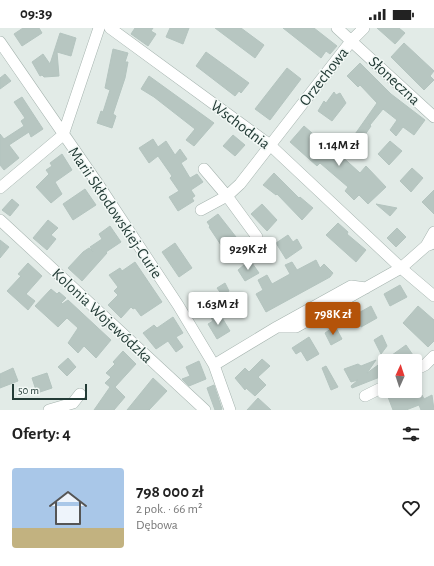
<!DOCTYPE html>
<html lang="pl">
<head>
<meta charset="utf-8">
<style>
	:root { --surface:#fff; --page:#f6f6f6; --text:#222; --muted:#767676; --accent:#b45309 }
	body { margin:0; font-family:"Alegreya Sans",sans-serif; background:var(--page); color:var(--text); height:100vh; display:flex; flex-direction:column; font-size:15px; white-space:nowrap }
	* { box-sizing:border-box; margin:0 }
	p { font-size:13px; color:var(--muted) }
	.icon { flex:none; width:22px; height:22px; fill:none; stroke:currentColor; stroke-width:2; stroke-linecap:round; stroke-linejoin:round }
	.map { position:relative; height:382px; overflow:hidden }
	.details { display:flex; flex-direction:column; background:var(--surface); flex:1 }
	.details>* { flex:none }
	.needle { width:26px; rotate:3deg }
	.controls { position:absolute; left:378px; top:326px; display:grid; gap:8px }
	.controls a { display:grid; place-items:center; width:44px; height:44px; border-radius:4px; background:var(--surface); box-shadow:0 2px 6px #0003; font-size:20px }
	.scale { position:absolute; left:12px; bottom:10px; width:75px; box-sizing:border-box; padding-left:4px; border:2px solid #233b36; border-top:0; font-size:11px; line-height:14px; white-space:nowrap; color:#233b36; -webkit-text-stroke:3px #f2f8f5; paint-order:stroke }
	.price { position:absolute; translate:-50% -34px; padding:0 9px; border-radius:4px; background:#fff; color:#222; font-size:13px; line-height:26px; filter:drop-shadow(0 1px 2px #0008) }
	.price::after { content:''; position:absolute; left:50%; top:24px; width:12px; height:9px; margin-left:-6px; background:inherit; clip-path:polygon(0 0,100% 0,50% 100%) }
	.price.current { background:var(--accent); color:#fff }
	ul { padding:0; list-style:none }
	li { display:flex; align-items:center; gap:12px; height:100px; padding:0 12px }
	li span { display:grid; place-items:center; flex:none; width:112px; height:80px; border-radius:4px; color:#555 }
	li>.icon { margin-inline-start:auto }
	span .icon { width:48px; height:48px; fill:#fffc; stroke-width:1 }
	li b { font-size:17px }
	h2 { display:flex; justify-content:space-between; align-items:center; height:48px; padding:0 12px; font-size:17px }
	.status { display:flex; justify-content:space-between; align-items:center; height:28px; padding:0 20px; background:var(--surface); direction:ltr }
	.status svg { height:11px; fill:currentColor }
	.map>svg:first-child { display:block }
</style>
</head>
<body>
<div class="status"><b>09:39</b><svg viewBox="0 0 49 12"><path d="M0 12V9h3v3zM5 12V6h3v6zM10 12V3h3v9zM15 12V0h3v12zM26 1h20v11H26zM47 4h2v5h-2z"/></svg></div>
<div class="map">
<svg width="434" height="382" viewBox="0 0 434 382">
	<rect width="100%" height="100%" fill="#e2ebe7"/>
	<path fill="#b7c6c1" stroke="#b4c4bf" d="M23,0H39L42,5L22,18L14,6Z
		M135,0H153L151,3L156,6L148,18L131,6Z
		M170,0H189L183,16L166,9Z
		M215,0H241L264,17L255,30Z
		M283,0H314L337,18L330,26L326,23L321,30Z
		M377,0H399L405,5L395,16Z
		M60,5L76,10L71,28L57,24L59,48L44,49L42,47L40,48L32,34L43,26L50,36Z
		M404,15L434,43L430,48L434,52L424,62L391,29Z
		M113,21L128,25L125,34H128L125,50L113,86L116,88L112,100L97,95L101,83L103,84L110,62L105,60Z
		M206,24L249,55L241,65L239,63L235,68L196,38Z
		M360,35L391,66L425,92L414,107L403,99L396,108L390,102L397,92L383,81L370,97L368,95L371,98L360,114L353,109L377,75L360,57L358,59L347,48Z
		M287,40L301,51L270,92L255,81Z
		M5,46L11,53L0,61V50Z
		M149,48L214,95L194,118L186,112L195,101L154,69L141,61Z
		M334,64L336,67L340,65L346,75L332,93L318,83L324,73L326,75Z
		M22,69L43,101L31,109L29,104L9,117L19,130L4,142L0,137V106L4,111L24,98L21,93L25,90L14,74Z
		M304,98L336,126L337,124L360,145L366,138L386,159L368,176L359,167L354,172L345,163L348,159L320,135L317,138L290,114Z
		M233,107L245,117L235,128L223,118Z
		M153,111L158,119L166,113L175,127L180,121L187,131L181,135L190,150L197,146L203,154L191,162L195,168L192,170L194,173L178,183L169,169L179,163L170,150L172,148L158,128L149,135L139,120Z
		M390,113L402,123L389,137L378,126Z
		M62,126L72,142L55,154L62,166L51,175L36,159L49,146L46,142L52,138L50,135Z
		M412,140L423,150L411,164L400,153Z
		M274,145L299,170L300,169L313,180L302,192L277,166L276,167L263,157Z
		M85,161L96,177L73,192L63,176Z
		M434,162V186L422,174Z
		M12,171L19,177L10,188L2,182Z
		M262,176L277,192L267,203L251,186Z
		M376,176L397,180L390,188Z
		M218,186L247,223L235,234L227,221L225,223L209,199L210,198L207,194Z
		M48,192L58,200L51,207L56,211L47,222L33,210Z
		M338,195L348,204L347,206L366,222L356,234L326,207Z
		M110,198L121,214L106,224L107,225L82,253L68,240L83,224L89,220L93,224L90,219L102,211L99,206Z
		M397,200L406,209L396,219L387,210Z
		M288,207L293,214L297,211L302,220L286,231L276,215Z
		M0,212L9,219L0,230Z
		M175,215L192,240L179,249L162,224Z
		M250,232L259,245L245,253L238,242Z
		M316,232L320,240L324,236L333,245L330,249L266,284L256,266L263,262L258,252L267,247L272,256L290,246L285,237L292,234L297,242Z
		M135,234L162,274L141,288L135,280L133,281L131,279L121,290L108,277L118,267L114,263L118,259L109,247L120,240L122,243Z
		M28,235L42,248L26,266L35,273L28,282L7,263L21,248L18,246Z
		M225,255L229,263L222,267L217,260Z
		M400,257L407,269L390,278L384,266Z
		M51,261L57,266L59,264L66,270L61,275L62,276L68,272L111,312L96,330L84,318L78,325L68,315L78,300L67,290L58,299L35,278Z
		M371,278L377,290L361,299L355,287Z
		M418,278L434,292V313L428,319L403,295Z
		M218,283L230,303L217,311L208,296L213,293L210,288Z
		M173,289L183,305L176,309L183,319L176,324L168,313L156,321L143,305L154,297L157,300Z
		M335,298L342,311L331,317L325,305Z
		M382,307L387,318L381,326L374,312Z
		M309,309L319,326L307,333L301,323L296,326L292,320Z
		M406,317L415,330L410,333H385V347L352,360L351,358L358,352L351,354L344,341L358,336L361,338L376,332L367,345Z
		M123,323L136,336L115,359L125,369L114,382H94L110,359L105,355L111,349L106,345L115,336L113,334Z
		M68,330L76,339L67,348L58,339Z
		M262,331L270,338L258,349L266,357L255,368L246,360L245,362L235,350L245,340L249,344Z
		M199,333L206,351L189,358L182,351L190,348L186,339Z
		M326,338L338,359L331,362L322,340Z
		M13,340L18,353L0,360V346Z
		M47,345L52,360L37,365L32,350Z
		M153,350L167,363L149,382H127Z
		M214,357L222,381L220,382H215L207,360Z
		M404,363H414L417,370L422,367L424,371L432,367L434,382H421L419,377L406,382H393L388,369Z
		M258,370L271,382H247Z"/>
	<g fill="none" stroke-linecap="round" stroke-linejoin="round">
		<defs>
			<path id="minor" d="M110,0L270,117L401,240L434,268
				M337,0L434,89
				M0,14L98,156L178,277L214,337L230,382
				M63,107L99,0
				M204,141L227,168L257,209
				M0,160L63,107
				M201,182L227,168L240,156L352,12L364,0
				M0,192L205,382
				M426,218L434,204
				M277,299H296L401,240L426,218L434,215
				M214,337L277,299L351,258L366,260
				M415,342L425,337L434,328
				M365,368L385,358
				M49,382L73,375L80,366"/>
		</defs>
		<use href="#minor" stroke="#a5b3ae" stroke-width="12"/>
		<use href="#minor" stroke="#fff" stroke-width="11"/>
	</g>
	<g text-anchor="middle" stroke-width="3" stroke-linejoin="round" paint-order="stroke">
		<g font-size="16" fill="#233b36" stroke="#f2f8f5">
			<text transform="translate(323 48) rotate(-52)" y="6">Orzechowa</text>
			<text transform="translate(395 52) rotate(43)" y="6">Słoneczna</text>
			<text transform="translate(241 96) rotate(37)" y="6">Wschodnia</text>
			<text transform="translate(116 184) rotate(56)" y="6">Marii Skłodowskiej-Curie</text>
			<text transform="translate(103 287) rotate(43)" y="6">Kolonia Wojewódzka</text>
		</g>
	</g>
</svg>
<div class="controls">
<a><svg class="needle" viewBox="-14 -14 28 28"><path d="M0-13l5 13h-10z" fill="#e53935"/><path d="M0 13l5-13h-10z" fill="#767676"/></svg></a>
</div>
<div class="scale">50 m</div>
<b class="price" style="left:339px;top:139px">1.14M zł</b>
<b class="price" style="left:248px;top:243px">929K zł</b>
<b class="price" style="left:218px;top:298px">1.63M zł</b>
<b class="price current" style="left:333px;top:308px">798K zł</b>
</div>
<section class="details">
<h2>Oferty: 4<svg class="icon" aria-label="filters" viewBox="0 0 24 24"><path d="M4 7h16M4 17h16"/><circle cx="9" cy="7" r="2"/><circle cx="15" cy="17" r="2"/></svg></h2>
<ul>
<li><span style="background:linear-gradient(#a9c7e8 75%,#c2b280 0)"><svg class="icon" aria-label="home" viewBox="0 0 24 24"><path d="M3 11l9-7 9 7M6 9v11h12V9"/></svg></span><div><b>798 000 zł</b><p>2 pok. · 66 m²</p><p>Dębowa</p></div><svg class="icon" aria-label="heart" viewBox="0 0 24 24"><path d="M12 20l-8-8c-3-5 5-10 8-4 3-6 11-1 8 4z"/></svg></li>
</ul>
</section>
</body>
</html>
